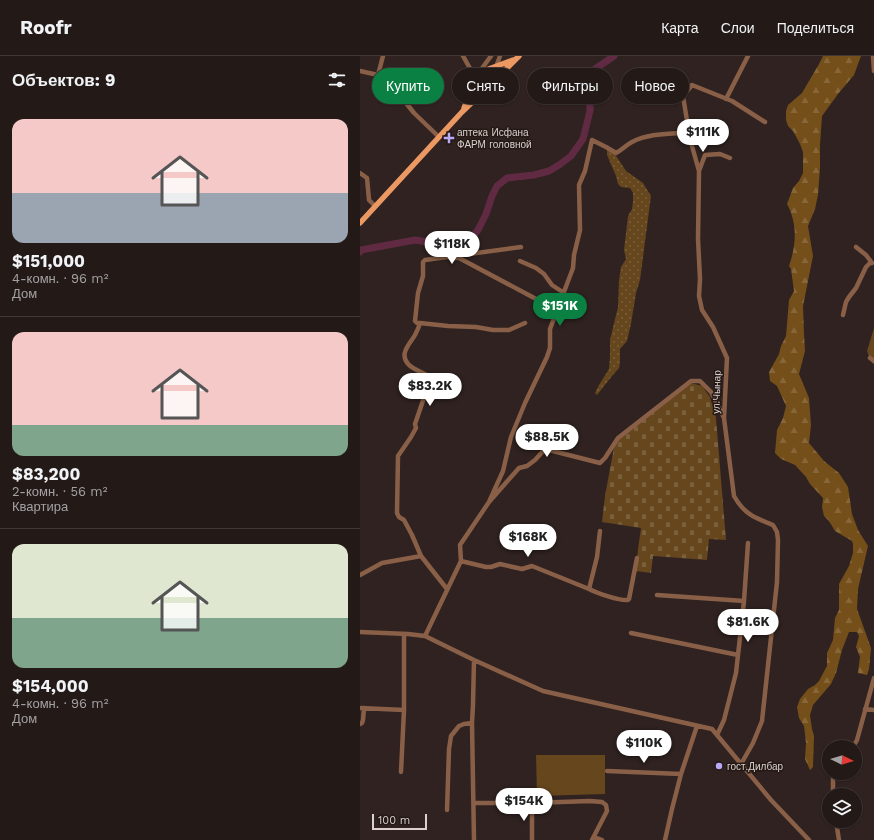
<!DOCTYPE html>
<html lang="ru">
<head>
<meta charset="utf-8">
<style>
	:root { --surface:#231a18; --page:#2b2321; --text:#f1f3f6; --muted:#a3a1a2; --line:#403837; --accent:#0b8043 }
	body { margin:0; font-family:"Work Sans",sans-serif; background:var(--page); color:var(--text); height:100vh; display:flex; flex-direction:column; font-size:15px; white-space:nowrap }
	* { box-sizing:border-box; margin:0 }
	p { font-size:13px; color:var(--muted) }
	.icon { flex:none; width:22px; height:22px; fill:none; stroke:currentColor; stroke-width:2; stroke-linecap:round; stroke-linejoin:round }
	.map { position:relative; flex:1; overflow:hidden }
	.details { display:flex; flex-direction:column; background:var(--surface); width:360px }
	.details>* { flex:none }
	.guide { position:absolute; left:12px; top:12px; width:380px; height:36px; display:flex; gap:8px }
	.needle { width:26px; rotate:95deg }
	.tools { position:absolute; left:462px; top:684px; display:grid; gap:8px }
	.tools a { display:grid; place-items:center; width:40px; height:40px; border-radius:50%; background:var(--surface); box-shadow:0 1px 3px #0004,0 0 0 1px var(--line); font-size:20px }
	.scale { position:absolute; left:12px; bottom:10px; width:55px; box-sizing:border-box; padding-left:4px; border:2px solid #dad1cf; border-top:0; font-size:11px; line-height:14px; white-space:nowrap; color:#dad1cf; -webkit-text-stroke:3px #251916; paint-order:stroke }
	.price { position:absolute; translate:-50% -34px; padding:0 9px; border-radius:14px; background:#fff; color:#222; font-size:13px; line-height:26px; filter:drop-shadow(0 1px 2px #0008) }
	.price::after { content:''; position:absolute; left:50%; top:24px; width:12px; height:9px; margin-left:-6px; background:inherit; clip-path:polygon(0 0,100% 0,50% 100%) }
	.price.current { background:var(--accent); color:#fff }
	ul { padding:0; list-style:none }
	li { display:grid; align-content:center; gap:8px; height:212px; padding:0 12px }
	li+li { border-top:1px solid var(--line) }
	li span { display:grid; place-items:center; height:124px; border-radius:12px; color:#555 }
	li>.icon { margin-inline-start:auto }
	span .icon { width:72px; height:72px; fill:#fffc; stroke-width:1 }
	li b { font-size:17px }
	h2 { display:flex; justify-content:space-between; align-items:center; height:48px; padding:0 12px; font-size:17px }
	.chip { padding:0 14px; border-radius:18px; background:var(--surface); box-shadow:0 1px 3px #0004,0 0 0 1px var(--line); font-size:14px; line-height:36px }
	.chip.current { background:var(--accent); color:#fff }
	header { display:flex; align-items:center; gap:24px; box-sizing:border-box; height:56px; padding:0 20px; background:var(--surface); border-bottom:1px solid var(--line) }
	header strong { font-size:19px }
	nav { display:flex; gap:22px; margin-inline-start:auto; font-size:14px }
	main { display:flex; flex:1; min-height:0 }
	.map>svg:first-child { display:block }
</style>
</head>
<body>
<header>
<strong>Roofr</strong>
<nav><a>Карта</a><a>Слои</a><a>Поделиться</a></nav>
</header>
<main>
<section class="details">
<h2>Объектов: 9<svg class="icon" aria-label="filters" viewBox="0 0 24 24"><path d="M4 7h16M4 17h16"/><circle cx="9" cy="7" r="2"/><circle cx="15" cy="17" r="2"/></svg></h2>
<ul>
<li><span style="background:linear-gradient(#f6c9c9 60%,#9aa5b1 0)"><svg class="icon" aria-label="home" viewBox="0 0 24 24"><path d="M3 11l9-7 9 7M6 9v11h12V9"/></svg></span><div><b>$151,000</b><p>4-комн. · 96 m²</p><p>Дом</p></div></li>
<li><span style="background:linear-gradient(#f6c9c9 75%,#7fa58c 0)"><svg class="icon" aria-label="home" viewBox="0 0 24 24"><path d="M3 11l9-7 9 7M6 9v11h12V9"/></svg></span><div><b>$83,200</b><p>2-комн. · 56 m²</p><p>Квартира</p></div></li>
<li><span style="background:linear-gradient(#dfe7d0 60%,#7fa58c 0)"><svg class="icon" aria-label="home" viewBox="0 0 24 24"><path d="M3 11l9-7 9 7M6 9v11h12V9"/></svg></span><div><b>$154,000</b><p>4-комн. · 96 m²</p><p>Дом</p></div></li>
</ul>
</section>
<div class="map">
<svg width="514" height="784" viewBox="0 0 514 784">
	<defs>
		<pattern id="grass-dots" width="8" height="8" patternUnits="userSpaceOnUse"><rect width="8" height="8" fill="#65461d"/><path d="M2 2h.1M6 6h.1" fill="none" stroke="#7a603d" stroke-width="1.8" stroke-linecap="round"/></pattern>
		<pattern id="forest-firs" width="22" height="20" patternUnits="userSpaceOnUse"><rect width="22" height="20" fill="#744f1a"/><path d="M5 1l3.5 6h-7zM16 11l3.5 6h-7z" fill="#87673a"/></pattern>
		<pattern id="cemetery-stones" width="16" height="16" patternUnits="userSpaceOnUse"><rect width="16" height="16" fill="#65461d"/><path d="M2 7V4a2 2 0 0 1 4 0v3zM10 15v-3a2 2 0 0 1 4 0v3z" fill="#7a603d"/></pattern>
	</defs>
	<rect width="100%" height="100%" fill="#2f2220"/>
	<path fill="url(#grass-dots)" d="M247,93L253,95L266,115L283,127L291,140L280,224L276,237L271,268L267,285L260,293V307L259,312L252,320L237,339L235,337L239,329L249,313L250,300V284L255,263L258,251L259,224L261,211L266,203L264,194L268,160L272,153L273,145V137L270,132L261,131L258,128L256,120L247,99Z"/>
	<path fill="url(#forest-firs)" d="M463,0H501L494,19L478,38L462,60L460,89V112L458,139L455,153L448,170L453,200L443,250L444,278L445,295L439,318L449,342L451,369L449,387L464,405L479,417L488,431L492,458L498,474L508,490L498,533L497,553L511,592L509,613L507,619L498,617L500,601L496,591L499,580L497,576H489L482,594L476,617L471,628L453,649L450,659L452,673L454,680L453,711L450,714L445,703L446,687L444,670L439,662L437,651L440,643L448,633L455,629L459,625L467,610V597L473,584L475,562L479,554V528L489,510L493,497V488L492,485L475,475L469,465L464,460L462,451L463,442L450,428L446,421L435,409L421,403L415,397L417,374L423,362L426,350L417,330L410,325L409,316L419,298L421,290L426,280L429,244L434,235L431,213L429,210C436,190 438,168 427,148L433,132L439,125L443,117V96L440,88L433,75L428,70L426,64V55L428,49L442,37L459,8Z"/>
	<path fill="url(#cemetery-stones)" d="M514,272V308L512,307L507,295Z
		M331,327L342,330L350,341L356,362L366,484L349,483L347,504L293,500L291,517L276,515L278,493L281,472L242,466L245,440L255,386Z"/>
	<path fill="#65461d" d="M176,699H245V738L177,740Z"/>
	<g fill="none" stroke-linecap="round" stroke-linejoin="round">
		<path stroke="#602a43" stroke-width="7" d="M0,196L1,194L55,184L80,188L112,181L118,174L126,158L132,140L137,130L147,122L174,119L189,115L199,109L211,100L223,83L230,55V26L235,13L254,0"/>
		<path stroke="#896047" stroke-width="4.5" d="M103,0L112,16L116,20
			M513,0L514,15
			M0,15L18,19L27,23L54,57L79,81
			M120,15L131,0
			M18,19L23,0
			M133,23L136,11L140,0
			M366,43L388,0
			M339,115L345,99L360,98L370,102
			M0,117L7,122L9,144L15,150
			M496,191L506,199L512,207
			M94,202H99L178,244
			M160,205L176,212L184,218L192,229L204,237
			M483,259L486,246L489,241L496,232L506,211L511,206
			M60,267H57L55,265L58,237L63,220V206L65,204L161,191
			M510,302L514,305
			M129,446L143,415L151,381L165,347L187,301L190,292V273L213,212L214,199L220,174L219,129L225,115L232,84L246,91L256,97C262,94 266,89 272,86C287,78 305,78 322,77L330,83
			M240,475L237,501L229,533C237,537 259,545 268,544L269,543L277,502
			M101,505L126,511H131L140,508L162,513L172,510L229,533
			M0,519L22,507L61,500
			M87,533L61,500L52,479L44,464L39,461L37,457L38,400L51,381L56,372L55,368L69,327L70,321C64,317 55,314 49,309C38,298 50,288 55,279C57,275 59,271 60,267L88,270L116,271L133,274H149L165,267
			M297,539L384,545
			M0,576L48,578L65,580L114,604L183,635L352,673L411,744L449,784
			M271,577L378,599
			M65,580L101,505L100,489L129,446L159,412L167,410L175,404L185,393L240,407L245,402L258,382L331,325H340L351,336L363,360
			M0,652L44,654
			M505,653L514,654
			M0,668L2,667L3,664L4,652
			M357,679L364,664L376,617L384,545L388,487
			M493,691L497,684L514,622
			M381,708L393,687L402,665L417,526L418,484L417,476L413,469C395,462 384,458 374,440L364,362L367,302L353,271L342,254L339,240L340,223L338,183L339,115L330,83L323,40L332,29L372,45L405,66
			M247,715L321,718
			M41,716L44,654V578
			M473,717V739
			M114,747H172L230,745L242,746L246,749L247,755L232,784
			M172,747V784
			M87,754L89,693L91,680L99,670L104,668L112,667
			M476,765L479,784
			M234,781L242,784
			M114,784L112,667L113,649L114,604
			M305,784L312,753L321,718L337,670"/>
		<path stroke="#ec9863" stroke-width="5.5" d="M126,14L153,4
			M115 23a9 9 0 1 1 18 0a9 9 0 1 1-18 0Z
			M132,27L159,0
			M104,52L116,24
			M0,167L79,81L102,56L130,29"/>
	</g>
	<g fill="#baaaf6" stroke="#251916" stroke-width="1.5">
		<path d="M87 76h4v4h4v4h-4v4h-4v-4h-4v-4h4z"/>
		<circle cx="359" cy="710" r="4"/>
	</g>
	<g text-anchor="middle" stroke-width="3" stroke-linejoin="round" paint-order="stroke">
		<g font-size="10" fill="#dad1cf" stroke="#251916" text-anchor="start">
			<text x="97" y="80">аптека Исфана<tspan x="97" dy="12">ФАРМ головной</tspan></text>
			<text x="367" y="714">гост.Дилбар</text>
		</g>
		<g font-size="10" fill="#dad1cf" stroke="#251916">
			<text transform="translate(356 336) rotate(-88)" y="4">ул.Чынар</text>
		</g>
	</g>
</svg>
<div class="tools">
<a><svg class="needle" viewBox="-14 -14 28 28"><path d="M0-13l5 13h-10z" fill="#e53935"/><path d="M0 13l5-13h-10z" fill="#a3a1a2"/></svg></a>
<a><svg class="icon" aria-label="layers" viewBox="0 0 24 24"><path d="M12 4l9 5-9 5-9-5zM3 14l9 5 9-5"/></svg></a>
</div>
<div class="scale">100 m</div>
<b class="price" style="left:343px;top:97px">$111K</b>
<b class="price" style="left:92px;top:209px">$118K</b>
<b class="price current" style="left:200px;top:271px">$151K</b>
<b class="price" style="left:70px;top:351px">$83.2K</b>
<b class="price" style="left:187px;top:402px">$88.5K</b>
<b class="price" style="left:168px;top:502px">$168K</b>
<b class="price" style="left:388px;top:587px">$81.6K</b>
<b class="price" style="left:284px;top:708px">$110K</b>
<b class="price" style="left:164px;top:766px">$154K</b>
<div class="guide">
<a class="chip current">Купить</a>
<a class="chip">Снять</a>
<a class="chip">Фильтры</a>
<a class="chip">Новое</a>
</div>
</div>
</main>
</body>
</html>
